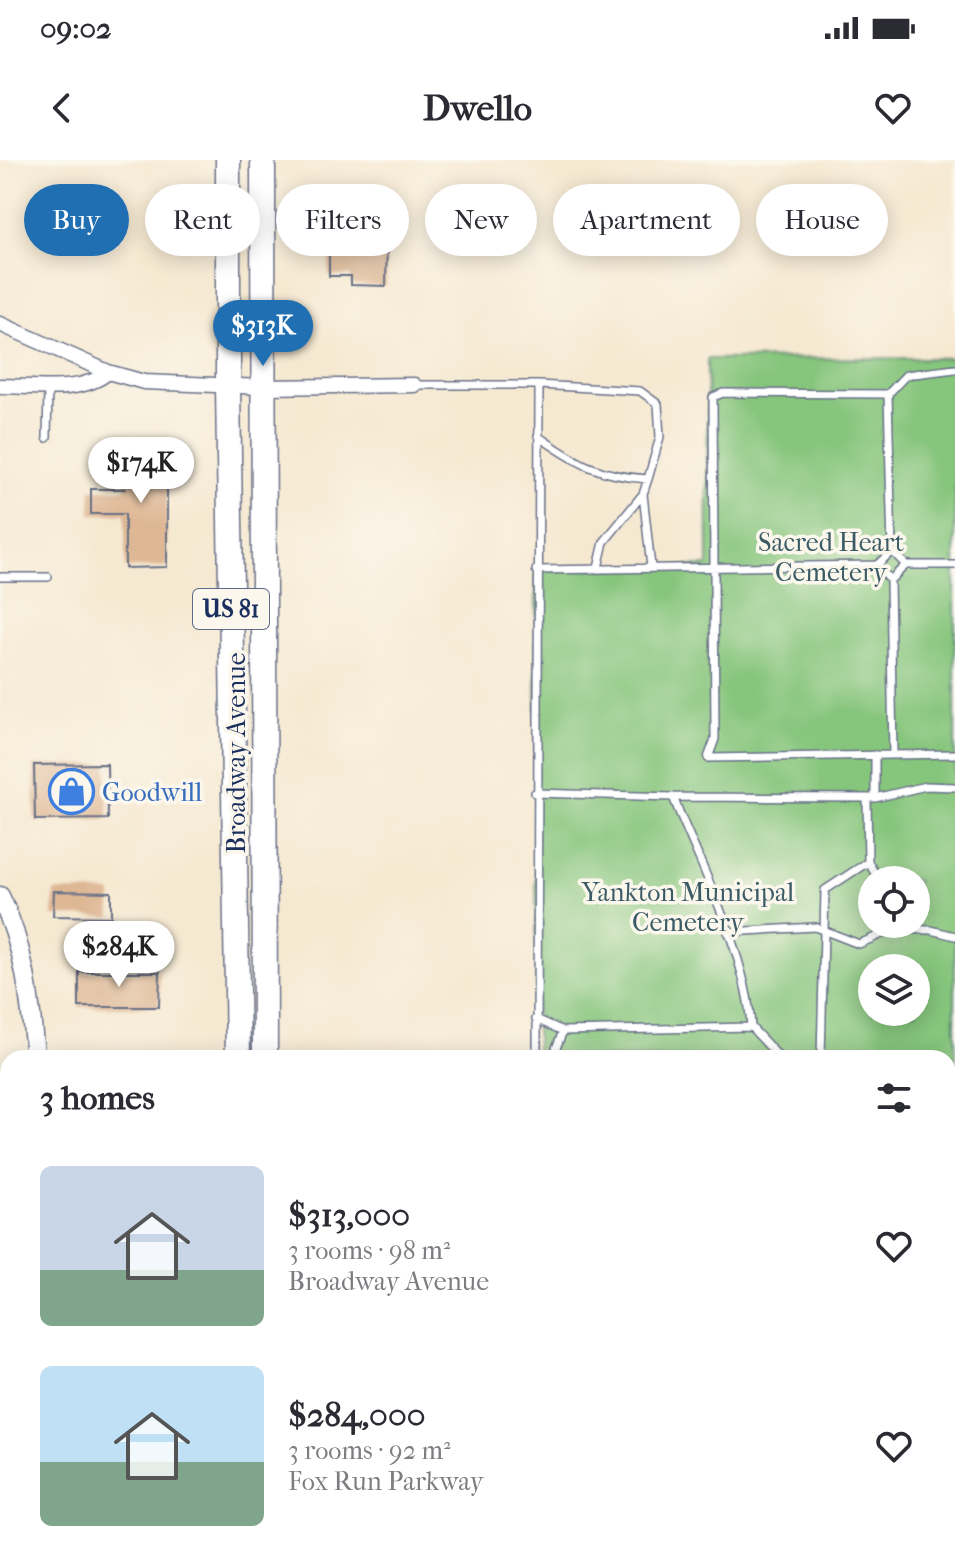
<!DOCTYPE html>
<html lang="en">
<head>
<meta charset="utf-8">
<style>
	:root { --surface:#fff; --page:#f2f2f3; --text:#2b2b33; --muted:#7c7c81; --accent:#1f6fb2 }
	body { margin:0; font-family:"IM FELL French Canon",serif; background:var(--page); color:var(--text); height:100vh; display:flex; flex-direction:column; font-size:30px; white-space:nowrap }
	* { box-sizing:border-box; margin:0 }
	p { font-size:26px; color:var(--muted) }
	.icon { flex:none; width:44px; height:44px; fill:none; stroke:currentColor; stroke-width:2; stroke-linecap:round; stroke-linejoin:round }
	.map { position:relative; flex:1; overflow:hidden }
	.panel { position:absolute; left:0px; top:890px; width:956px; height:512px; display:flex; flex-direction:column; background:var(--surface); border-radius:24px 24px 0 0; box-shadow:0 4px 20px #0003 }
	.panel>* { flex:none }
	.guide { position:absolute; left:24px; top:24px; width:908px; height:72px; display:flex; gap:16px }
	.controls { position:absolute; left:858px; top:706px; display:grid; gap:16px }
	.controls a { display:grid; place-items:center; width:72px; height:72px; border-radius:50%; background:var(--surface); box-shadow:0 4px 20px #0003; font-size:40px }
	.price { position:absolute; translate:-50% -68px; padding:0 18px; border-radius:28px; background:#fff; color:#222; font-size:26px; line-height:52px; filter:drop-shadow(0 2px 4px #0008) }
	.price::after { content:''; position:absolute; left:50%; top:48px; width:24px; height:18px; margin-left:-12px; background:inherit; clip-path:polygon(0 0,100% 0,50% 100%) }
	.price.current { background:var(--accent); color:#fff }
	ul { padding:0; list-style:none }
	li { display:flex; align-items:center; gap:24px; height:200px; padding:0 40px }
	li span { display:grid; place-items:center; flex:none; width:224px; height:160px; border-radius:12px; color:#555 }
	li>.icon { margin-inline-start:auto }
	span .icon { width:96px; height:96px; fill:#fffc; stroke-width:1 }
	li b { font-size:34px }
	h2 { display:flex; justify-content:space-between; align-items:center; height:96px; padding:0 40px; font-size:34px }
	.tag { padding:0 28px; border-radius:36px; background:var(--surface); box-shadow:0 4px 20px #0003; font-size:28px; line-height:72px }
	.tag.current { background:var(--accent); color:#fff }
	.status { display:flex; justify-content:space-between; align-items:center; height:56px; padding:0 40px; background:var(--surface); direction:ltr }
	.status svg { height:22px; fill:currentColor }
	header { display:flex; justify-content:space-between; align-items:center; height:104px; padding:0 40px; background:var(--surface); font-size:36px; font-weight:700 }
	.map>svg:first-child { display:block }
</style>
</head>
<body>
<div class="status"><b>09:02</b><svg viewBox="0 0 49 12"><path d="M0 12V9h3v3zM5 12V6h3v6zM10 12V3h3v9zM15 12V0h3v12zM26 1h20v11H26zM47 4h2v5h-2z"/></svg></div>
<header><svg class="icon" aria-label="back" viewBox="0 0 24 24"><path d="M15 5l-7 7 7 7"/></svg>Dwello<svg class="icon" aria-label="heart" viewBox="0 0 24 24"><path d="M12 20l-8-8c-3-5 5-10 8-4 3-6 11-1 8 4z"/></svg></header>
<div class="map">
<svg width="955" height="1402" viewBox="0 0 955 1402">
	<rect width="100%" height="100%" fill="#fbf7ec"/>
	<filter id="ink" filterUnits="userSpaceOnUse"><feTurbulence type="fractalNoise" baseFrequency=".0125" numOctaves="2"/><feDisplacementMap in="SourceGraphic" scale="16" xChannelSelector="R" yChannelSelector="G"/><feConvolveMatrix kernelMatrix="1 2 1 2 8 2 1 2 1" color-interpolation-filters="sRGB"/></filter>
	<filter id="wash" filterUnits="userSpaceOnUse"><feTurbulence type="fractalNoise" baseFrequency=".006" numOctaves="4" result="noise"/><feDisplacementMap in="SourceGraphic" scale="32" xChannelSelector="R" yChannelSelector="G"/><feGaussianBlur stdDeviation="1.8" result="paint"/><feColorMatrix in="noise" values="0 0 0 0 0 0 0 0 0 0 0 0 0 0 0 0 0 1.4 0 .05"/><feComposite in="paint" operator="in"/></filter>
	<g filter="url(#wash)">
		<rect width="100%" height="100%" fill="#f6e9d2"/>
		<path fill="#85c57c" stroke="#507a6d" stroke-width="2" fill-rule="evenodd" d="M955,198V1077H948V898H536V410L708,406L707,199ZM872,720H916V764H872ZM872,808H916V852H872Z"/>
		<g id="blocks">
			<path fill="#deb794" d="M352,77H387L386,126L351,125V116H329V88H352Z
				M125,284H167V407L125,408V354H91V329H125Z
				M107,604L108,659L35,660L34,605Z
				M54,731L111,732V757L53,756Z
				M79,812H160L159,847H79Z"/>
		</g>
	</g>
	<g filter="url(#ink)">
		<use href="#blocks" fill-opacity="0" stroke="#687087" stroke-width="2"/>
		<g fill="none" stroke-linecap="round" stroke-linejoin="round">
			<defs>
				<path id="lane" d="M955,209L906,215L888,234L892,391L906,405H955
					M414,225H539L640,231L658,244L660,277L648,319C599,316 578,304 538,276
					M888,234L723,233L713,237L715,579L708,598L955,594
					M47,278L48,228
					M648,319L643,334L651,407
					M877,405L890,420L906,405
					M598,408L604,382L643,334
					M536,410L877,405L892,391
					M0,417H48
					M890,420L893,595
					M875,595V638
					M535,633L673,637C700,704 747,795 751,867
					M673,637L875,638L926,626L955,627
					M867,638L868,702L879,720
					M728,772L815,767L859,784L894,769L931,770L955,776
					M536,859L563,871L751,867L780,898
					M537,898L539,225
					M547,898L554,893L563,871
					M821,898L825,730L868,702
					M948,945L955,940
					M948,961L955,965
					M948,1062H955
					M0,1279H8
					M0,1320H8
					M343,1394V1402
					M495,1394V1402
					M86,1402V1394
					M172,1402L175,1394"/>
				<path id="street" d="M0,164L108,212L144,222L263,227L414,225
					M0,226C33,226 81,235 108,212
					M900,1394V1402"/>
				<path id="secondary" d="M0,736C25,787 31,843 35,898
					M0,1105H8
					M948,1227H955"/>
				<path id="highway" d="M228,0V227L238,898
					M263,0L265,898
					M247,1394V1402
					M274,1394V1402"/>
			</defs>
			<use href="#lane" stroke="#687087" stroke-width="10"/>
			<use href="#street" stroke="#687087" stroke-width="17"/>
			<use href="#secondary" stroke="#687087" stroke-width="21"/>
			<use href="#highway" stroke="#687087" stroke-width="27"/>
			<use href="#lane" stroke="#fff" stroke-width="7"/>
			<use href="#street" stroke="#fff" stroke-width="14"/>
			<use href="#secondary" stroke="#fff" stroke-width="18"/>
			<use href="#highway" stroke="#fff" stroke-width="24"/>
		</g>
	</g>
	<defs>
		<symbol id="shop-ring" viewBox="-11 -11 22 22"><circle r="9.5" fill="#fbf7ec" stroke="#3f7fe0" stroke-width="1.5"/><path d="M-5-2.5h2.3a2.7 3.5 0 0 1 5.4 0H5L5.5 6h-11ZM-1.5-2.5h3a1.5 2.3 0 0 0-3 0Z" fill="#3f7fe0"/></symbol>
	</defs>
	<g fill-rule="evenodd">
		<use href="#shop-ring" x="46" y="606" width="51" height="51"/>
	</g>
	<g text-anchor="middle" stroke-width="7" stroke-linejoin="round" paint-order="stroke">
		<rect fill="#fbf7ec" stroke="#5e6b89" stroke-width="2" x="193" y="429" width="76" height="40" rx="6"/>
		<g font-size="24" font-weight="bold" fill="#1b2f5e">
			<text x="231" y="457">US 81</text>
		</g>
		<g font-size="26" fill="#3b5c67" stroke="#fbf7ec">
			<text x="831" y="391">Sacred Heart<tspan x="831" dy="30">Cemetery</tspan></text>
			<text x="688" y="741">Yankton Municipal<tspan x="688" dy="30">Cemetery</tspan></text>
		</g>
		<g font-size="26" fill="#1b2f5e" stroke="#fbf7ec">
			<text transform="translate(236 593) rotate(-90)" y="9">Broadway Avenue</text>
		</g>
		<g font-size="26" fill="#366cbe" stroke="#fbf7ec" text-anchor="start">
			<text x="102" y="641">Goodwill</text>
		</g>
	</g>
</svg>
<div class="controls">
<a><svg class="icon" aria-label="locate" viewBox="0 0 24 24"><circle cx="12" cy="12" r="6"/><path d="M12 2v4M12 18v4M2 12h4M18 12h4"/></svg></a>
<a><svg class="icon" aria-label="layers" viewBox="0 0 24 24"><path d="M12 4l9 5-9 5-9-5zM3 14l9 5 9-5"/></svg></a>
</div>
<b class="price current" style="left:263px;top:208px">$313K</b>
<b class="price" style="left:141px;top:345px">$174K</b>
<b class="price" style="left:119px;top:829px">$284K</b>
<div class="guide">
<a class="tag current">Buy</a>
<a class="tag">Rent</a>
<a class="tag">Filters</a>
<a class="tag">New</a>
<a class="tag">Apartment</a>
<a class="tag">House</a>
</div>
<section class="panel">
<h2>3 homes<svg class="icon" aria-label="filters" viewBox="0 0 24 24"><path d="M4 7h16M4 17h16"/><circle cx="9" cy="7" r="2"/><circle cx="15" cy="17" r="2"/></svg></h2>
<ul>
<li><span style="background:linear-gradient(#c9d6e8 65%,#7fa58c 0)"><svg class="icon" aria-label="home" viewBox="0 0 24 24"><path d="M3 11l9-7 9 7M6 9v11h12V9"/></svg></span><div><b>$313,000</b><p>3 rooms · 98 m²</p><p>Broadway Avenue</p></div><svg class="icon" aria-label="heart" viewBox="0 0 24 24"><path d="M12 20l-8-8c-3-5 5-10 8-4 3-6 11-1 8 4z"/></svg></li>
<li><span style="background:linear-gradient(#bfe0f5 60%,#7fa58c 0)"><svg class="icon" aria-label="home" viewBox="0 0 24 24"><path d="M3 11l9-7 9 7M6 9v11h12V9"/></svg></span><div><b>$284,000</b><p>3 rooms · 92 m²</p><p>Fox Run Parkway</p></div><svg class="icon" aria-label="heart" viewBox="0 0 24 24"><path d="M12 20l-8-8c-3-5 5-10 8-4 3-6 11-1 8 4z"/></svg></li>
</ul>
</section>
</div>
</body>
</html>
